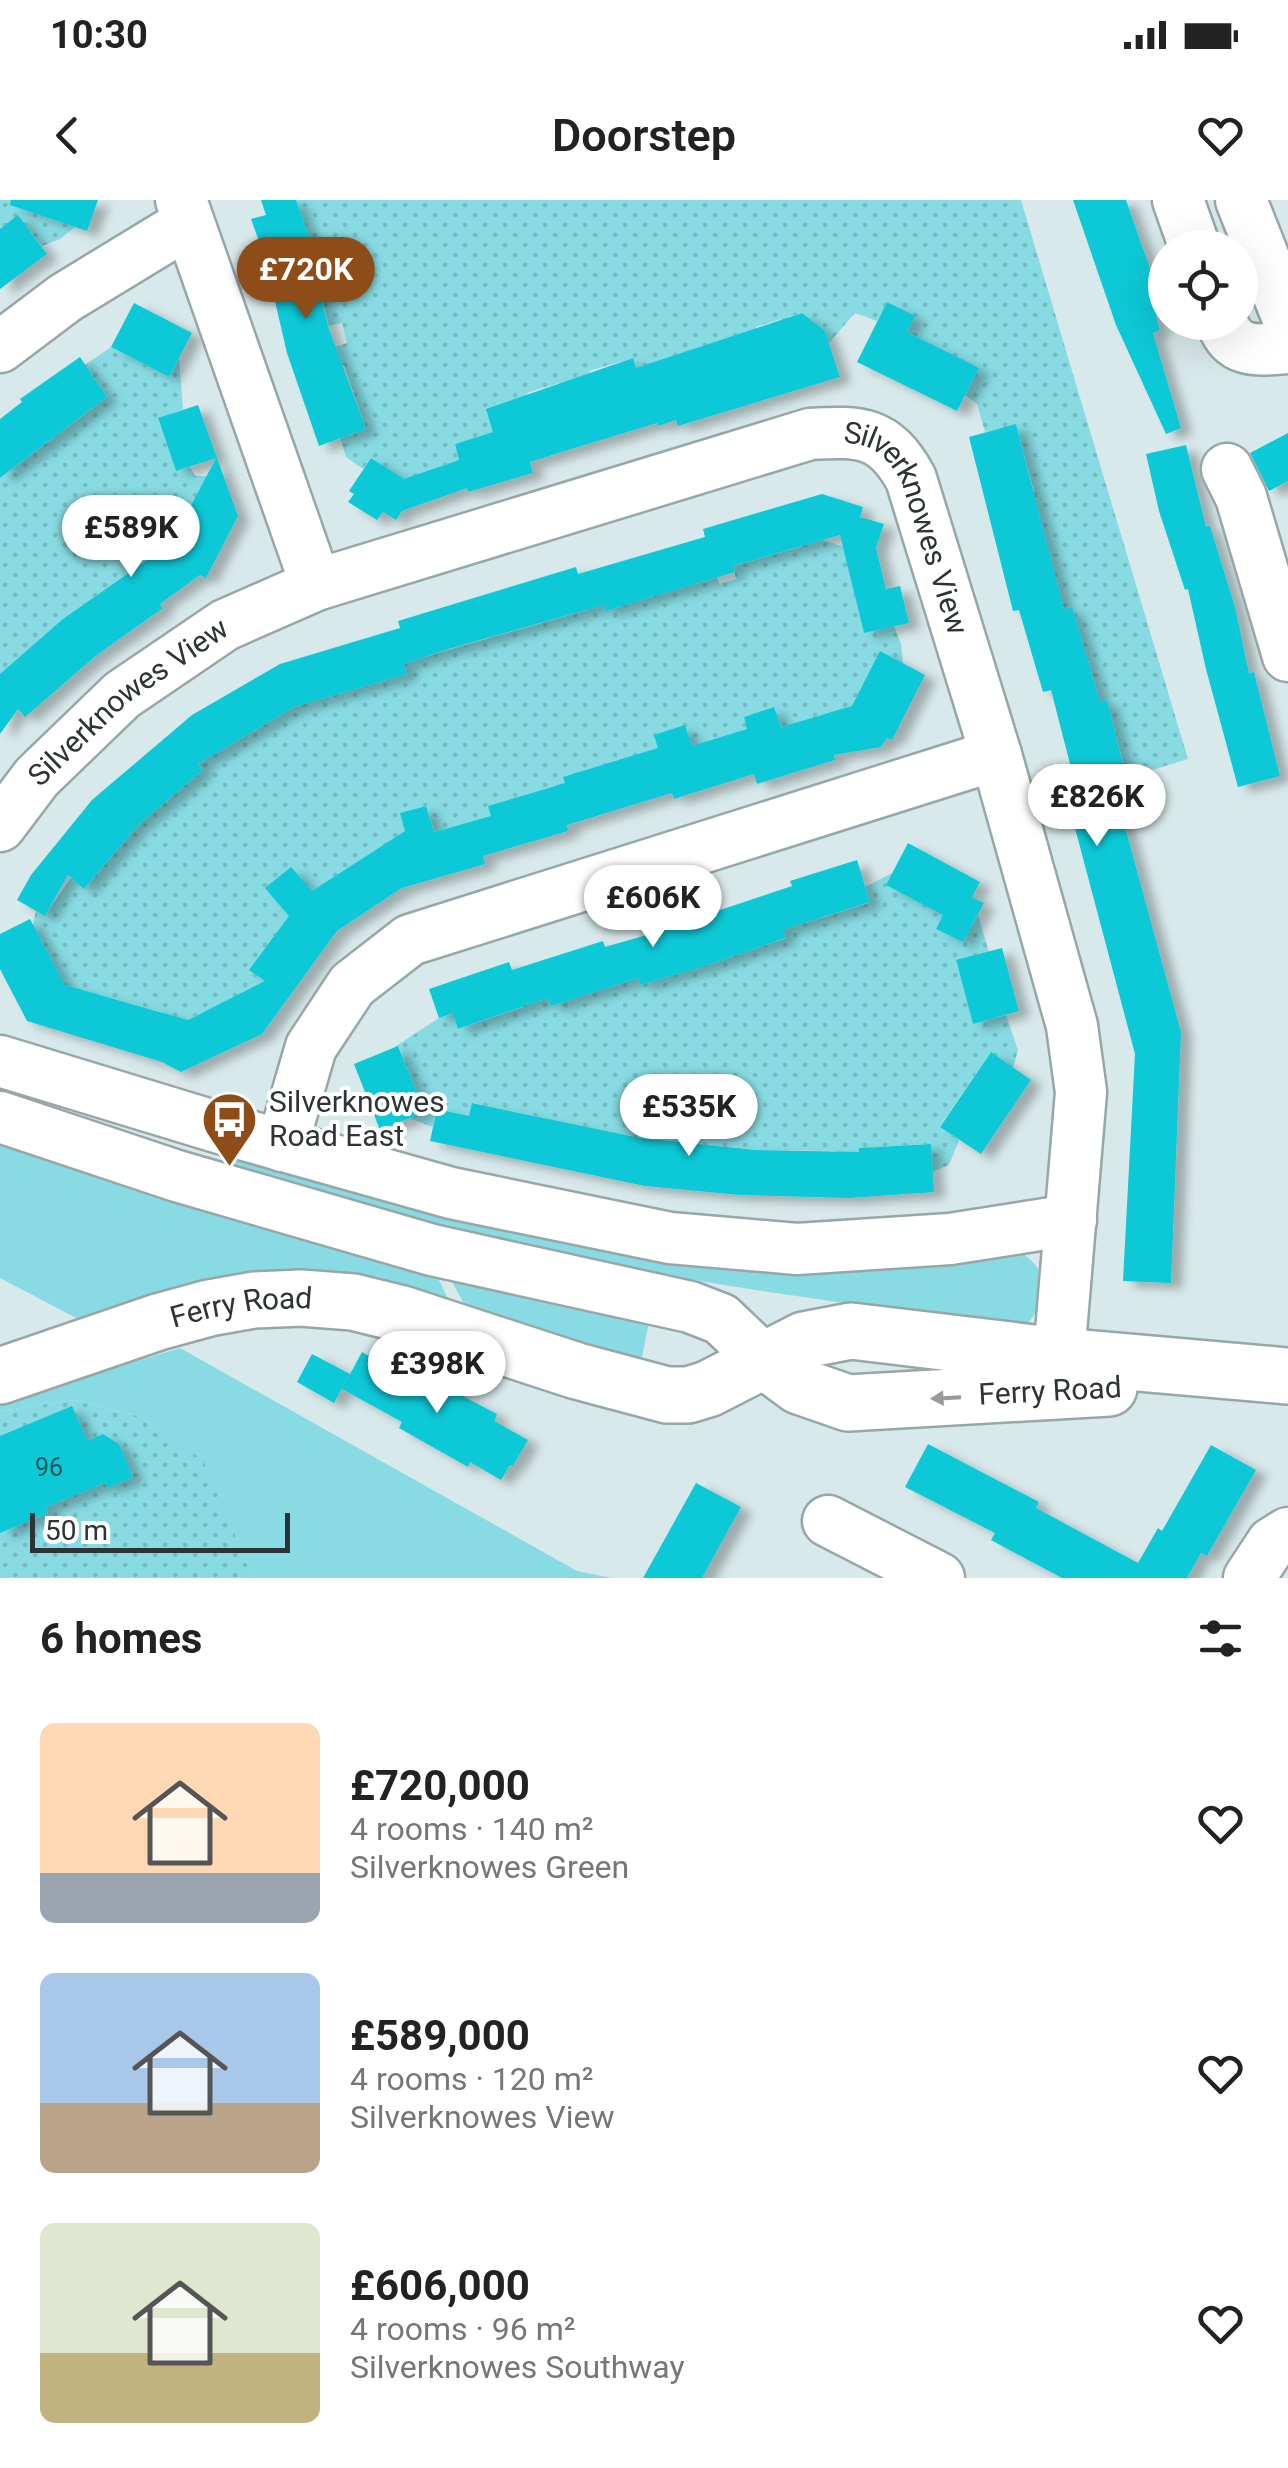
<!DOCTYPE html>
<html lang="en">
<head>
<meta charset="utf-8">
<style>
	:root { --surface:#fff; --page:#f2f2f2; --text:#222; --muted:#767676; --accent:#8e4c19 }
	body { margin:0; font-family:Roboto,sans-serif; background:var(--page); color:var(--text); height:100vh; display:flex; flex-direction:column; font-size:38px; white-space:nowrap }
	* { box-sizing:border-box; margin:0 }
	p { font-size:32px; color:var(--muted) }
	.icon { flex:none; width:55px; height:55px; fill:none; stroke:currentColor; stroke-width:2; stroke-linecap:round; stroke-linejoin:round }
	.map { position:relative; height:1378px; overflow:hidden }
	.sheet { display:flex; flex-direction:column; background:var(--surface); flex:1 }
	.sheet>* { flex:none }
	.buttons { position:absolute; left:1148px; top:30px; display:grid; gap:20px }
	.buttons a { display:grid; place-items:center; width:110px; height:110px; border-radius:50%; background:var(--surface); box-shadow:0 10px 40px #0002; font-size:50px }
	.scale { position:absolute; left:30px; bottom:25px; width:260px; box-sizing:border-box; padding-left:10px; border:5px solid #2e3435; border-top:0; font-size:28px; line-height:35px; white-space:nowrap; color:#2e3435; -webkit-text-stroke:8px #fff; paint-order:stroke }
	.price { position:absolute; translate:-50% -85px; padding:0 22px; border-radius:35px; background:#fff; color:#222; font-size:32px; line-height:65px; filter:drop-shadow(0 2px 5px #0008) }
	.price::after { content:''; position:absolute; left:50%; top:60px; width:30px; height:22px; margin-left:-15px; background:inherit; clip-path:polygon(0 0,100% 0,50% 100%) }
	.price.current { background:var(--accent); color:#fff }
	ul { padding:0; list-style:none }
	li { display:flex; align-items:center; gap:30px; height:250px; padding:0 40px }
	li span { display:grid; place-items:center; flex:none; width:280px; height:200px; border-radius:15px; color:#555 }
	li>.icon { margin-inline-start:auto }
	span .icon { width:120px; height:120px; fill:#fffc; stroke-width:1 }
	li b { font-size:42px }
	h2 { display:flex; justify-content:space-between; align-items:center; height:120px; padding:0 40px; font-size:42px }
	.status { display:flex; justify-content:space-between; align-items:center; height:70px; padding:0 50px; background:var(--surface); direction:ltr }
	.status svg { height:28px; fill:currentColor }
	header { display:flex; justify-content:space-between; align-items:center; height:130px; padding:0 40px; background:var(--surface); font-size:45px; font-weight:600 }
	.map>svg:first-child { display:block }
</style>
</head>
<body>
<div class="status"><b>10:30</b><svg viewBox="0 0 49 12"><path d="M0 12V9h3v3zM5 12V6h3v6zM10 12V3h3v9zM15 12V0h3v12zM26 1h20v11H26zM47 4h2v5h-2z"/></svg></div>
<header><svg class="icon" aria-label="back" viewBox="0 0 24 24"><path d="M15 5l-7 7 7 7"/></svg>Doorstep<svg class="icon" aria-label="heart" viewBox="0 0 24 24"><path d="M12 20l-8-8c-3-5 5-10 8-4 3-6 11-1 8 4z"/></svg></header>
<div class="map">
<svg width="1288" height="1378" viewBox="0 0 1288 1378">
	<defs>
		<pattern id="park-dots" width="8" height="8" patternUnits="userSpaceOnUse" patternTransform="scale(2.5)"><rect width="8" height="8" fill="#88dbe3"/><path d="M2 2h.1M6 6h.1" fill="none" stroke="#76bdc3" stroke-width="1.8" stroke-linecap="round"/></pattern>
		<filter id="shadow"><feDropShadow dx="11" dy="6" stdDeviation="5" flood-color="#0004"/></filter>
	</defs>
	<rect width="100%" height="100%" fill="#d8e9eb"/>
	<path fill="#88dbe3" d="M0,941L427,1072L438,1078L449,1101C413,1090 374,1075 337,1072C248,1064 165,1096 80,1120L0,1078Z
		M223,953L481,1024L580,1043L1015,1049C1050,1068 1052,1096 1026,1125L1002,1124C834,1102 664,1080 499,1042C405,1021 313,993 220,969Z
		M446,1071L650,1117L640,1167L467,1109Z
		M180,1148L577,1371L612,1378H253L202,1260L141,1217L75,1200L0,1211V1202Z"/>
	<path fill="url(#park-dots)" d="M0,0H51L46,17L75,27L60,39L42,46L18,16L0,29Z
		M296,0H1021L1188,559L1093,588L1090,577L1124,567L1107,501L1073,509L1092,477L1072,408L1041,417L1022,295L1034,291L1016,225L985,232L977,204L965,195L978,168L907,132L914,116L887,102L877,121L855,113L829,143L824,130L813,133L802,113L788,117V141L781,119L756,127L762,149L639,179L633,158L589,171L595,194L565,203L559,183L527,193L540,237L493,232L455,244L459,260L433,269L434,300L371,258L363,269L346,257L340,238L366,229L344,165L321,172L317,153L347,143L342,123L329,126L316,74L329,71L326,55L295,62L311,43Z
		M111,147L169,177L179,158L183,209L158,219L176,271L190,267L195,276H224L221,307L197,295L173,340L164,335L155,351L183,366L140,365L78,409L0,500V278L107,197L85,165Z
		M813,337L874,356L852,384L864,433L894,426L901,444L903,463L848,514L821,515L781,527L774,508L744,517L750,536L692,546L685,526L655,535L666,573L564,577L572,606L554,586L489,606L496,635L472,621L434,632L426,606L401,613L413,658L377,649L316,689L250,770L277,790L206,811L167,830L162,812L82,790L71,797L37,733L30,736L36,711L45,715L71,678L85,688L130,634L109,615L148,616L203,570L187,551L274,495L299,505L406,474L399,450L411,461L587,410L597,385L605,410L710,353L719,384L736,379L733,366L800,347Z
		M892,673L971,727L978,715L989,752L956,761L973,823L1006,815L1018,850L1013,868L990,853L940,926L959,940L949,965L932,972L930,944L860,948L861,983L836,951L754,950L753,980L737,948L660,941L657,972L535,916L473,903L469,916L437,909L433,927L409,918L424,911L399,847L390,850L439,818L453,813L459,829L523,807L542,778L551,805L631,755L640,785L785,739L778,715L805,723L869,703L865,687Z
		M75,1200L141,1217L203,1260L253,1378H0V1211Z"/>
	<path fill="#09c9d7" filter="url(#shadow)" d="M11,0H98L87,31L10,5Z
		M261,0H296L322,73L316,74L328,126L366,229L319,246L287,153L265,58L251,19L266,15Z
		M1073,0H1126L1165,111L1156,116L1160,130L1153,133L1181,228L1166,234L1116,125Z
		M18,15L47,54L0,89V29Z
		M887,102L915,116L907,132L979,168L957,211L857,162Z
		M134,103L192,133L169,177L111,147Z
		M802,113L825,131L840,177L678,226L676,220L658,226L657,223L565,251L530,262L533,273L468,292L467,288L402,311L396,320L383,312L377,320L348,302L354,294L349,291L371,258L404,279L459,260L455,244L493,232L486,209L633,158L636,168Z
		M80,157L107,197L0,278V219L22,202L20,199Z
		M198,205L238,316L206,378L200,375L160,404L163,408L97,455L25,517L18,509L0,534V474L63,419L153,356L164,335L173,340L216,258L176,271L158,218Z
		M1016,224L1064,410L1072,407L1100,502L1107,500L1124,568L1110,572L1181,832L1171,1083L1123,1081L1135,854L1071,613L1082,610L1051,490L1043,492L1019,410L1013,411L969,237Z
		M1288,233V281L1269,291L1250,253Z
		M1186,245L1206,327L1210,326L1235,407L1249,473L1254,472L1280,576L1238,587L1206,469L1188,389L1185,390L1159,311L1146,254Z
		M822,294L863,307L860,317L884,324L876,348L886,389L900,386L909,423L864,433L840,335L733,366L735,372L605,411L604,405L452,448L404,464L407,474L294,507L198,564L203,570L138,625L84,689L68,675L45,716L17,700L31,675L92,600L192,515L280,464L400,428L398,421L576,367L578,374L705,337L703,329Z
		M880,451L925,475L892,540L887,538L881,547L834,555L835,560L757,584L754,574L674,599L672,593L567,625L568,631L483,656L485,664L402,688L337,731L262,834L181,872L162,862L27,821L0,769V734L30,719L65,785L188,820L265,781L249,770L289,716L265,688L291,667L312,691L405,631L400,613L426,606L434,632L491,616L488,606L565,583L563,577L658,548L654,535L685,525L692,546L747,529L744,517L774,507L781,527L852,506Z
		M908,643L980,682L972,697L984,703L963,742L936,729L943,715L886,685Z
		M857,660L870,702L783,730L786,738L705,766L640,785L638,778L551,806L548,798L458,829L453,813L439,818L429,789L509,762L512,770L603,741L605,747L706,718L705,715L792,686L790,681Z
		M1002,748L1019,811L973,824L956,760Z
		M398,846L425,912L380,930L354,864Z
		M991,852L1031,880L981,954L940,927Z
		M472,903L639,938L755,950L859,952V948L931,944L934,992L849,998L740,995L645,986L430,941L437,909L469,916Z
		M362,1152L399,1173L403,1165L497,1214L494,1221L528,1240L513,1266L510,1265L501,1280L470,1262L468,1267L399,1228L402,1222L342,1189Z
		M312,1154L350,1174L334,1203L297,1182Z
		M72,1206L87,1241L103,1234L119,1244L133,1277L107,1288L105,1283L46,1307L48,1313L0,1333V1236Z
		M928,1244L1039,1302L1036,1308L1138,1363L1158,1328L1162,1331L1211,1245L1256,1270L1207,1356L1201,1353L1187,1378H1062L991,1340L995,1333L905,1287Z
		M696,1283L741,1307L702,1378H643Z"/>
	<g fill="none" stroke-linecap="round" stroke-linejoin="round">
		<defs>
			<g id="minor">
				<path d="M181,0L316,385"/>
				<path d="M1178,0L1195,48"/>
				<path d="M1241,0L1288,119"/>
				<path d="M1222,122C1233,155 1259,150 1288,148"/>
				<path d="M0,147L65,98L188,23"/>
				<path d="M1227,269L1241,297L1288,456"/>
				<path id="s1" d="M0,626L37,577L122,495L225,425L316,385L810,234C861,231 885,231 911,279L996,555L1072,826L1081,892L1059,1156L1060,1191"/>
				<path d="M0,861L220,928L451,993L670,1038L797,1049L950,1039L1071,1020"/>
				<path d="M0,917L177,976L432,1050L690,1107L721,1119L764,1160"/>
				<path d="M282,946L311,847L352,785L410,740L996,555"/>
				<path d="M828,1321L939,1378"/>
				<path d="M1249,1378L1272,1343L1288,1333"/>
			</g>
			<g id="major">
				<path d="M764,1160L799,1186L848,1203L1109,1188"/>
				<path id="s2" d="M0,1176L158,1122L209,1108L254,1100L301,1098L353,1102L402,1114L577,1171L667,1195H688L708,1189L804,1140L851,1131L1059,1156L1288,1176"/>
			</g>
		</defs>
		<use href="#minor" stroke="#97a7a8" stroke-width="55"/>
		<use href="#major" stroke="#97a7a8" stroke-width="60"/>
		<use href="#minor" stroke="#fff" stroke-width="50"/>
		<use href="#major" stroke="#fff" stroke-width="55"/>
	</g>
	<defs><path id="oneway-solid" d="M-6-.8H1V-3.2L6.5 0L1 3.2V.8H-6Z" transform="scale(2.5)"/></defs>
	<use fill="#969a9a" href="#oneway-solid" transform="translate(946 1198) rotate(177)"/>
	<defs>
		<symbol id="bus-pin" viewBox="-11 -11 22 30"><path d="M0 17L-7.5 6A9.5 9.5 0 1 1 7.5 6Z" fill="#8e4c19" stroke="#fff"/><path d="M-5-6H5V4H4V6H2V4H-2V6H-4V4H-5ZM-3.5-4V0h7V-4ZM-3.5 1.2v1.5H-2V1.2ZM2 1.2v1.5H3.5V1.2Z" fill="#fff"/></symbol>
	</defs>
	<g fill-rule="evenodd">
		<use href="#bus-pin" x="198" y="888" width="63" height="86"/>
	</g>
	<g text-anchor="middle" stroke-width="8" stroke-linejoin="round" paint-order="stroke">
		<g font-size="25" fill="#25595e">
			<text x="49" y="1276">96</text>
		</g>
		<g font-size="30" fill="#2e3435" stroke="#fff">
			<text dy="10" stroke="none"><textPath href="#s1" startOffset="1078">Silverknowes View</textPath></text>
			<text dy="10" stroke="none"><textPath href="#s1" startOffset="180">Silverknowes View</textPath></text>
			<text dy="10" stroke="none"><textPath href="#s2" startOffset="252">Ferry Road</textPath></text>
			<text transform="translate(1050 1191) rotate(-3)" y="10">Ferry Road</text>
		</g>
		<g font-size="30" fill="#2e3435" stroke="#fff" text-anchor="start">
			<text x="269" y="912">Silverknowes<tspan x="269" dy="34">Road East</tspan></text>
		</g>
	</g>
</svg>
<div class="buttons">
<a><svg class="icon" aria-label="locate" viewBox="0 0 24 24"><circle cx="12" cy="12" r="6"/><path d="M12 2v4M12 18v4M2 12h4M18 12h4"/></svg></a>
</div>
<div class="scale">50 m</div>
<b class="price current" style="left:306px;top:122px">£720K</b>
<b class="price" style="left:131px;top:380px">£589K</b>
<b class="price" style="left:1097px;top:649px">£826K</b>
<b class="price" style="left:653px;top:750px">£606K</b>
<b class="price" style="left:689px;top:959px">£535K</b>
<b class="price" style="left:437px;top:1216px">£398K</b>
</div>
<section class="sheet">
<h2>6 homes<svg class="icon" aria-label="filters" viewBox="0 0 24 24"><path d="M4 7h16M4 17h16"/><circle cx="9" cy="7" r="2"/><circle cx="15" cy="17" r="2"/></svg></h2>
<ul>
<li><span style="background:linear-gradient(#ffd9b3 75%,#9aa5b1 0)"><svg class="icon" aria-label="home" viewBox="0 0 24 24"><path d="M3 11l9-7 9 7M6 9v11h12V9"/></svg></span><div><b>£720,000</b><p>4 rooms · 140 m²</p><p>Silverknowes Green</p></div><svg class="icon" aria-label="heart" viewBox="0 0 24 24"><path d="M12 20l-8-8c-3-5 5-10 8-4 3-6 11-1 8 4z"/></svg></li>
<li><span style="background:linear-gradient(#a9c7e8 65%,#b9a48a 0)"><svg class="icon" aria-label="home" viewBox="0 0 24 24"><path d="M3 11l9-7 9 7M6 9v11h12V9"/></svg></span><div><b>£589,000</b><p>4 rooms · 120 m²</p><p>Silverknowes View</p></div><svg class="icon" aria-label="heart" viewBox="0 0 24 24"><path d="M12 20l-8-8c-3-5 5-10 8-4 3-6 11-1 8 4z"/></svg></li>
<li><span style="background:linear-gradient(#dfe7d0 65%,#c2b280 0)"><svg class="icon" aria-label="home" viewBox="0 0 24 24"><path d="M3 11l9-7 9 7M6 9v11h12V9"/></svg></span><div><b>£606,000</b><p>4 rooms · 96 m²</p><p>Silverknowes Southway</p></div><svg class="icon" aria-label="heart" viewBox="0 0 24 24"><path d="M12 20l-8-8c-3-5 5-10 8-4 3-6 11-1 8 4z"/></svg></li>
</ul>
</section>
</body>
</html>
